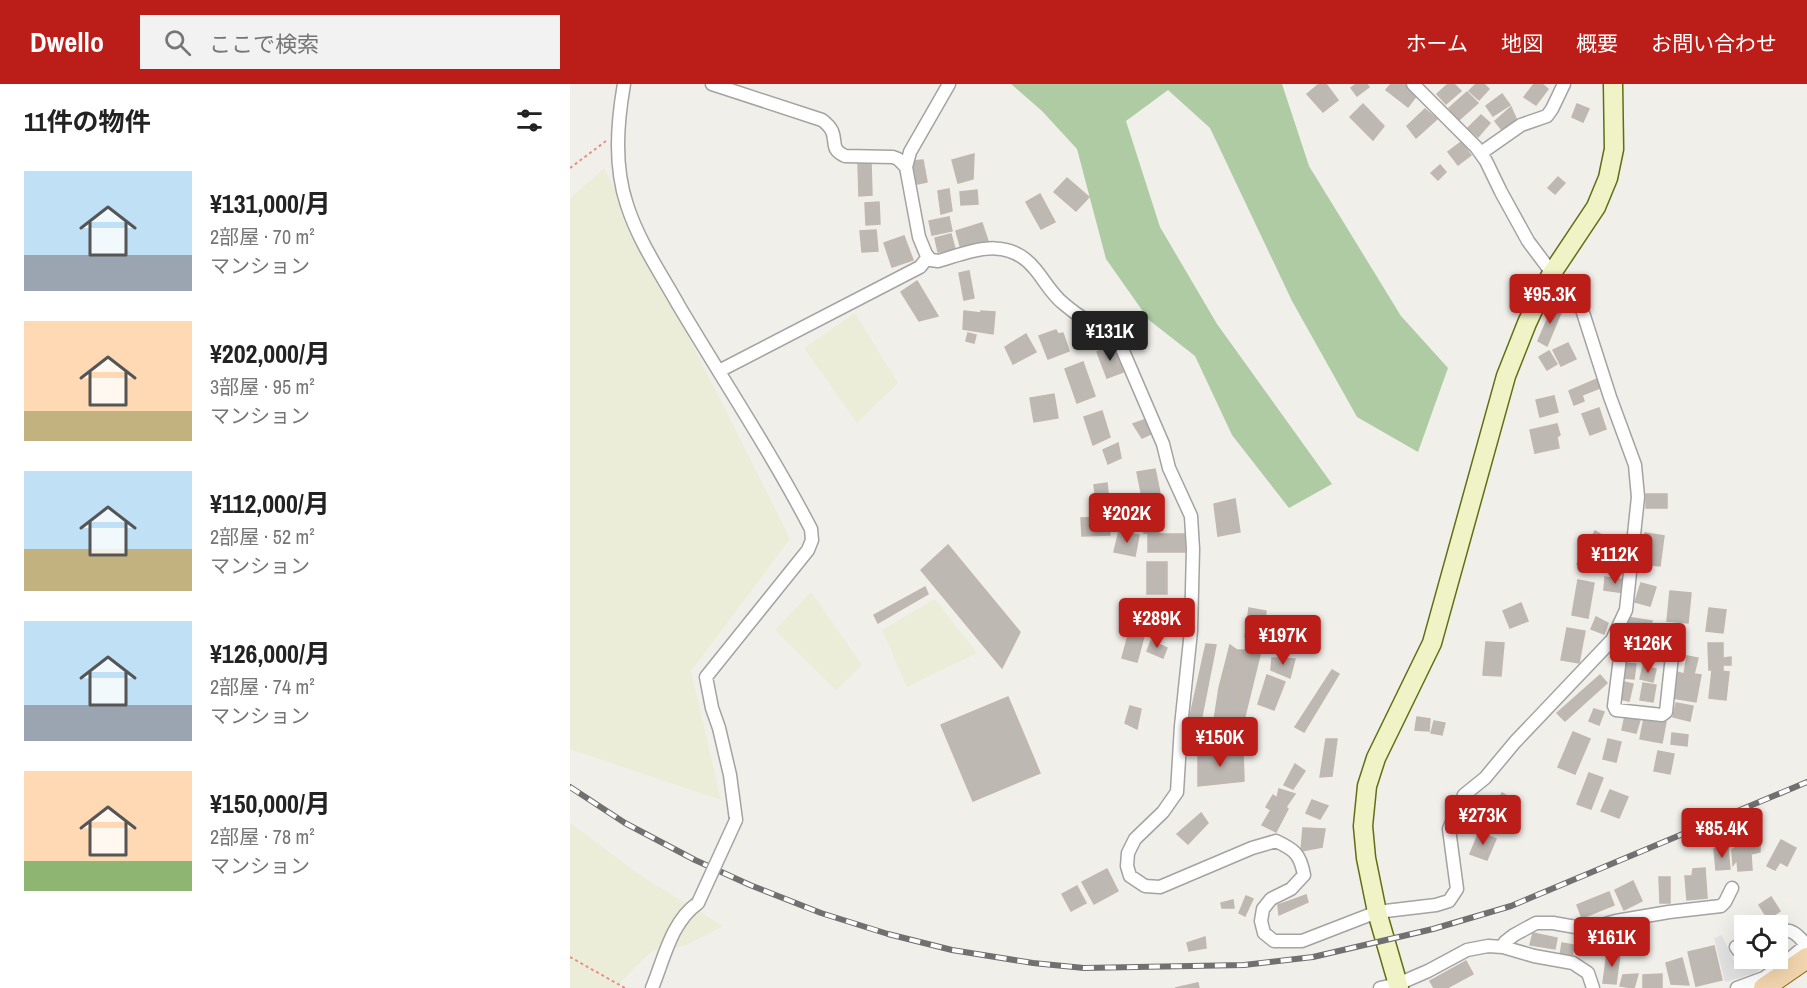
<!DOCTYPE html>
<html lang="ja">
<head>
<meta charset="utf-8">
<style>
	:root { --surface:#fff; --page:#f2f2f2; --text:#222; --muted:#767676; --accent:#bb1e19 }
	body { margin:0; font-family:"Archivo Narrow","Noto Sans JP",sans-serif; background:var(--page); color:var(--text); height:100vh; display:flex; flex-direction:column; font-size:22px; white-space:nowrap }
	* { box-sizing:border-box; margin:0 }
	p { font-size:20px; color:var(--muted) }
	.icon { flex:none; width:33px; height:33px; fill:none; stroke:currentColor; stroke-width:2; stroke-linecap:round; stroke-linejoin:round }
	.map { position:relative; flex:1; overflow:hidden }
	.panel { display:flex; flex-direction:column; background:var(--surface); width:570px }
	.panel>* { flex:none }
	.fabs { position:absolute; left:1164px; top:831px; display:grid; gap:12px }
	.fabs a { display:grid; place-items:center; width:54px; height:54px; border-radius:0px; background:var(--surface); box-shadow:0 6px 24px #0002; font-size:30px }
	.price { position:absolute; translate:-50% -51px; padding:0 14px; border-radius:6px; background:var(--accent); color:#fff; font-size:20px; line-height:39px; filter:drop-shadow(0 2px 3px #0008) }
	.price::after { content:''; position:absolute; left:50%; top:36px; width:18px; height:14px; margin-left:-9px; background:inherit; clip-path:polygon(0 0,100% 0,50% 100%) }
	.price.on { background:#222; color:#fff }
	ul { padding:0; list-style:none }
	li { display:flex; align-items:center; gap:18px; height:150px; padding:0 24px }
	li span { display:grid; place-items:center; flex:none; width:168px; height:120px; border-radius:0px; color:#555 }
	li>.icon { margin-inline-start:auto }
	span .icon { width:72px; height:72px; fill:#fffc; stroke-width:1 }
	li b { font-size:26px }
	h2 { display:flex; justify-content:space-between; align-items:center; height:72px; padding:0 24px; font-size:26px }
	header { display:flex; align-items:center; gap:36px; box-sizing:border-box; height:84px; padding:0 30px; background:var(--accent); color:#fff }
	header strong { font-size:28px }
	nav { display:flex; gap:33px; margin-inline-start:auto; font-size:21px }
	.search { width:420px; height:54px; background:var(--page); display:flex; align-items:center; gap:15px; box-sizing:border-box; padding:0 21px; border-radius:0px; color:var(--muted); font-size:22px }
	main { display:flex; flex:1; min-height:0 }
	.map>svg:first-child { display:block }
</style>
</head>
<body>
<header>
<strong>Dwello</strong>
<div class="search"><svg class="icon" aria-label="search" viewBox="0 0 24 24"><circle cx="10" cy="10" r="6"/><path d="M15 15l6 6"/></svg>ここで検索</div>
<nav><a>ホーム</a><a>地図</a><a>概要</a><a>お問い合わせ</a></nav>
</header>
<main>
<section class="panel">
<h2>11件の物件<svg class="icon" aria-label="filters" viewBox="0 0 24 24"><path d="M4 7h16M4 17h16"/><circle cx="9" cy="7" r="2"/><circle cx="15" cy="17" r="2"/></svg></h2>
<ul>
<li><span style="background:linear-gradient(#bfe0f5 70%,#9aa5b1 0)"><svg class="icon" aria-label="home" viewBox="0 0 24 24"><path d="M3 11l9-7 9 7M6 9v11h12V9"/></svg></span><div><b>¥131,000/月</b><p>2部屋 · 70 m²</p><p>マンション</p></div></li>
<li><span style="background:linear-gradient(#ffd9b3 75%,#c2b280 0)"><svg class="icon" aria-label="home" viewBox="0 0 24 24"><path d="M3 11l9-7 9 7M6 9v11h12V9"/></svg></span><div><b>¥202,000/月</b><p>3部屋 · 95 m²</p><p>マンション</p></div></li>
<li><span style="background:linear-gradient(#bfe0f5 65%,#c2b280 0)"><svg class="icon" aria-label="home" viewBox="0 0 24 24"><path d="M3 11l9-7 9 7M6 9v11h12V9"/></svg></span><div><b>¥112,000/月</b><p>2部屋 · 52 m²</p><p>マンション</p></div></li>
<li><span style="background:linear-gradient(#bfe0f5 70%,#9aa5b1 0)"><svg class="icon" aria-label="home" viewBox="0 0 24 24"><path d="M3 11l9-7 9 7M6 9v11h12V9"/></svg></span><div><b>¥126,000/月</b><p>2部屋 · 74 m²</p><p>マンション</p></div></li>
<li><span style="background:linear-gradient(#ffd9b3 75%,#8fb573 0)"><svg class="icon" aria-label="home" viewBox="0 0 24 24"><path d="M3 11l9-7 9 7M6 9v11h12V9"/></svg></span><div><b>¥150,000/月</b><p>2部屋 · 78 m²</p><p>マンション</p></div></li>
</ul>
</section>
<div class="map">
<svg width="1237" height="904" viewBox="0 0 1237 904">
	<rect width="100%" height="100%" fill="#f1efea"/>
	<path fill="#ebedd8" d="M34,84L220,455L121,587L151,716L0,665V115Z
		M285,229L328,299L287,339L234,264Z
		M241,508L292,581L266,606L205,546Z
		M365,515L407,569L337,603L312,546Z
		M0,739L70,791L153,842L115,862L82,867L52,896L49,904H0Z"/>
	<path fill="#aecba4" d="M441,0H712L739,82L831,232L878,284L848,368L787,333L722,217L640,44L598,6L556,37L590,143L647,240L762,400L719,424L662,351L625,272L579,236L536,175L507,65L472,27Z"/>
	<path fill="#e2e2e2" d="M1152,851L1163,876L1174,867V874L1205,875L1194,883L1182,890L1155,898L1144,854Z"/>
	<path fill="#beb8b3" stroke="#c1b7ae" stroke-width="1.5" d="M749,0H756L768,16L753,28L737,10Z
		M786,0H797L799,3L787,12L781,4Z
		M821,0H836L847,11L838,23L816,6Z
		M878,0H884L891,7L876,20L867,10Z
		M906,0H914L919,5L909,16L899,7Z
		M964,0H972L978,5L966,21L954,13Z
		M897,8L908,19L889,36L879,24Z
		M932,10L940,21L923,32L916,22Z
		M793,20L814,42L803,56L780,33Z
		M1007,20L1019,25L1013,38L1002,33Z
		M941,23L948,39L935,50L925,37Z
		M855,25L867,35L846,54L837,42Z
		M911,31L920,39L908,53L898,44Z
		M891,58L901,71L888,81L878,68Z
		M404,70L403,95L388,99L382,76Z
		M353,76L357,98L347,100L343,77Z
		M288,78H301L302,111L289,112Z
		M870,81L876,88L868,96L861,89Z
		M988,93L995,99L985,110L978,104Z
		M497,94L519,113L506,127L484,108Z
		M379,105L382,127L371,130L368,107Z
		M407,106L408,120L391,121L390,108Z
		M470,110L485,138L471,145L456,118Z
		M309,118L310,140L296,141L295,119Z
		M379,133L382,147L362,151L359,137Z
		M412,139L418,157L391,165L386,147Z
		M306,146L308,167L292,168L290,147Z
		M381,150L385,165L368,168L365,154Z
		M334,152L343,176L322,183L314,159Z
		M399,187L404,214L394,216L389,189Z
		M347,197L368,232L349,237L331,208Z
		M984,220L993,224L977,262L968,257Z
		M394,227L411,229V227L425,228L423,250L393,245Z
		M486,246L488,250L493,249L499,267L478,275L469,252Z
		M398,249L406,251L404,259L396,257Z
		M456,250L466,268L443,280L435,263Z
		M998,259L1006,275L991,282L983,266Z
		M544,261L553,288L537,294L527,268Z
		M979,267L987,280L977,286L969,273Z
		M513,278L525,312L507,319L495,285Z
		M1027,295L1030,304L1012,311L1014,317L1004,321L999,307Z
		M484,310L488,334L464,338L460,314Z
		M984,312L988,328L970,333L966,316Z
		M1029,324L1036,345L1020,351L1012,330Z
		M532,327L540,353L523,361L514,333Z
		M574,336L581,350L572,354L563,340Z
		M987,340L990,351L987,353L989,364L965,369L960,346Z
		M548,359L551,374L538,380L533,366Z
		M585,385L590,409L572,413L567,388Z
		M537,399L539,418L531,419L529,408L525,409L524,401Z
		M1076,410H1097V424H1076Z
		M665,415L670,448L648,452L644,420Z
		M573,419H588L589,448L574,449Z
		M548,424L562,427L559,443L545,441Z
		M539,433L540,451L512,452L511,434Z
		M549,447L569,451L565,472L544,468Z
		M1025,447L1037,454L1019,487L1007,480Z
		M1075,449L1094,452L1090,482L1072,480Z
		M578,450H615V468H578Z
		M1044,456L1057,460L1049,487L1037,484Z
		M378,461L450,548L432,584L351,486Z
		M577,478H597V510H577Z
		M1035,493L1056,496L1055,509L1034,506Z
		M1008,496L1024,499L1018,534L1002,531Z
		M1071,499L1086,503L1080,522L1065,518Z
		M355,503L358,510L308,539L304,531Z
		M1100,507L1121,509L1118,539L1097,537Z
		M951,519L958,537L940,544L933,527Z
		M679,524L696,527L692,556L675,553Z
		M1139,524L1156,526L1153,549L1136,547Z
		M1026,533L1038,539L1034,550L1021,545Z
		M1056,533L1082,537L1080,558L1054,555Z
		M561,541L576,545L567,578L552,574Z
		M997,544L1015,547L1009,579L991,576Z
		M732,551L738,557L730,569L722,562Z
		M581,557L597,564L593,574L577,567Z
		M916,558L934,559L931,592L913,591Z
		M1138,559H1153V574L1161,573V581H1153V586H1139Z
		M636,560L646,561L630,642L618,641Z
		M660,561L667,566L652,647L643,643L649,604Z
		M667,566H680L661,650L652,647Z
		M679,570L690,571L670,652L661,650Z
		M1117,572L1128,574L1124,590L1131,591L1126,618L1102,614L1107,588L1114,590Z
		M702,574L725,575L720,594L701,586Z
		M1054,579L1066,580L1064,595L1052,594Z
		M1073,582L1086,585L1083,598L1070,595Z
		M762,586L769,590L734,648L725,643Z
		M1142,586L1159,588L1156,616L1139,614Z
		M697,591L715,598L704,626L688,620Z
		M1030,591L1037,599L995,637L987,629Z
		M1050,597L1063,600L1059,617L1046,614Z
		M1073,599L1086,601L1083,618L1070,616Z
		M438,613L470,689L403,717L371,641Z
		M1106,619L1123,622L1120,637L1103,633Z
		M560,622L571,625L567,645L555,639Z
		M1024,625L1034,628L1029,641L1019,637Z
		M1055,632L1070,636L1066,649L1052,646Z
		M847,633L860,635L859,647L845,646Z
		M1074,634L1096,638L1092,659L1070,655Z
		M864,637L875,639L872,651L861,649Z
		M1003,648L1020,655L1005,690L988,683Z
		M1102,649L1118,651L1117,662L1101,660Z
		M756,655H767L762,692L750,693Z
		M1038,655L1051,658L1046,678L1033,675Z
		M1088,667L1104,670L1100,690L1084,687Z
		M628,668H673L674,697L628,702Z
		M725,680L735,687L723,705L714,701Z
		M1019,689L1033,694L1021,725L1007,720Z
		M709,705L725,710L716,723L718,725L706,748L692,741L701,726L696,723L703,711L707,714Z
		M1040,706L1058,713L1049,734L1031,727Z
		M932,709L944,716L933,736L921,729Z
		M742,716L758,722L750,735L736,729Z
		M631,729L638,739L618,760L607,750Z
		M733,744L755,745L752,763L731,767Z
		M909,748L926,755L917,776L900,770Z
		M1211,756L1226,764L1217,782L1210,778L1205,786L1197,782Z
		M1170,757L1190,758V768L1181,770L1182,786L1168,787L1167,776L1163,781L1162,766L1166,763Z
		M1158,764L1160,785L1146,786L1144,765Z
		M1135,784L1137,814L1117,816L1115,792H1122L1123,785Z
		M537,785L548,807L524,820L512,798Z
		M1089,793H1100V819H1090Z
		M1063,797L1072,817L1054,826L1045,806Z
		M507,802L516,819L501,827L492,810Z
		M1039,808L1044,821L1012,834L1007,821Z
		M736,811L738,818L709,831L708,821Z
		M676,812L683,815L675,832L669,829Z
		M1201,813L1210,827L1198,835L1189,821Z
		M663,816L664,824H652L651,819Z
		M963,849L987,854L985,865L960,861Z
		M635,853L636,864L619,867L617,859Z
		M992,859L1004,861L1002,874L990,872Z
		M1144,862L1152,896L1126,902L1118,868Z
		M1037,869L1050,870L1046,900L1033,899Z
		M1112,874L1119,901L1101,900L1096,879Z
		M896,877L903,890L877,904H864L860,897Z
		M1068,890L1064,904L1050,902L1053,891Z
		M1092,890V904H1073V891Z
		M628,899L629,904H605Z"/>
	<g fill="none" stroke-linecap="round" stroke-linejoin="round">
		<defs>
			<path id="street" d="M54,0C47,40 44,82 57,121C69,158 90,188 109,222C153,296 201,368 241,445L242,456L238,466L136,593L142,624L149,644L160,691L166,736
				M142,0L252,36C256,39 260,43 262,47C267,59 260,65 275,72L323,73L328,75L336,83
				M379,0L340,68L336,83L349,153L356,170L361,176L368,177C403,167 437,151 465,185C475,197 482,211 494,220C500,225 506,230 513,234C521,238 530,241 538,246C542,250 546,255 550,260L593,360L599,384L621,432L623,465L621,547L611,642L607,708L593,728L565,755L558,769L557,782L560,792L575,802L590,803L682,764L706,757C725,766 730,770 734,791L721,805L701,815L693,825L691,837L694,849L704,857H732L807,828L866,821L879,817L887,805L879,745L894,711L915,694L945,658L1042,556L1056,526L1068,413L1065,381L1040,313L1008,213L982,189L958,157L931,108L916,77L906,63L843,0
				M911,69L951,41L977,32L982,25L994,0
				M149,287L350,183L358,173
				M1042,556L1051,566L1044,622L1046,626L1092,631L1096,628L1102,572L1100,569L1051,566
				M1208,848C1221,843 1228,851 1236,861L1216,878
				M933,863L935,858L944,851L966,839H983L1017,845L1046,837L1099,828L1151,822L1155,818L1162,804
				M1166,863L1168,866L1174,863
				M82,904C94,875 101,838 128,819
				M810,904L828,900L858,887L897,866L918,862L933,863L964,872L1003,879L1018,889L1023,904
				M1167,904L1194,894L1202,888"/>
			<path id="secondary" d="M829,904L807,828L796,774L793,742L797,702L806,674L862,559L936,292L957,239L972,207L982,189L1026,123L1038,94L1044,65L1043,0"/>
			<path id="primary" d="M1194,904L1237,874"/>
		</defs>
		<use href="#street" stroke="#a3a3a3" stroke-width="15"/>
		<use href="#secondary" stroke="#626e13" stroke-width="21"/>
		<use href="#primary" stroke="#8d6813" stroke-width="22"/>
		<path stroke="#ea8f82" stroke-width="2" stroke-dasharray="3 3" stroke-linecap="butt" d="M0,84L36,57
			M0,873L55,904"/>
		<use href="#street" stroke="#fff" stroke-width="12"/>
		<use href="#secondary" stroke="#eff3c6" stroke-width="18"/>
		<use href="#primary" stroke="#f2d6ae" stroke-width="20"/>
		<defs>
			<path id="rail" d="M0,703L55,739L125,776L180,801L251,829L318,850L382,866L463,879L514,884L674,881L743,873L863,845L941,822L1237,698"/>
		</defs>
		<use href="#rail" stroke="#707070" stroke-width="6"/>
		<use href="#rail" stroke="#fff" stroke-width="4" stroke-dasharray="11" stroke-linecap="butt"/>
		<defs>
			<path id="street-bridge" d="M128,819L166,736"/>
		</defs>
		<use href="#street-bridge" stroke="#a3a3a3" stroke-width="15" stroke-linecap="butt"/>
		<use href="#street-bridge" stroke="#fff" stroke-width="12"/>
	</g>
</svg>
<div class="fabs">
<a><svg class="icon" aria-label="locate" viewBox="0 0 24 24"><circle cx="12" cy="12" r="6"/><path d="M12 2v4M12 18v4M2 12h4M18 12h4"/></svg></a>
</div>
<b class="price" style="left:980px;top:241px">¥95.3K</b>
<b class="price on" style="left:540px;top:278px">¥131K</b>
<b class="price" style="left:557px;top:460px">¥202K</b>
<b class="price" style="left:1045px;top:501px">¥112K</b>
<b class="price" style="left:587px;top:565px">¥289K</b>
<b class="price" style="left:713px;top:582px">¥197K</b>
<b class="price" style="left:1078px;top:590px">¥126K</b>
<b class="price" style="left:650px;top:684px">¥150K</b>
<b class="price" style="left:913px;top:762px">¥273K</b>
<b class="price" style="left:1152px;top:775px">¥85.4K</b>
<b class="price" style="left:1042px;top:884px">¥161K</b>
</div>
</main>
</body>
</html>
